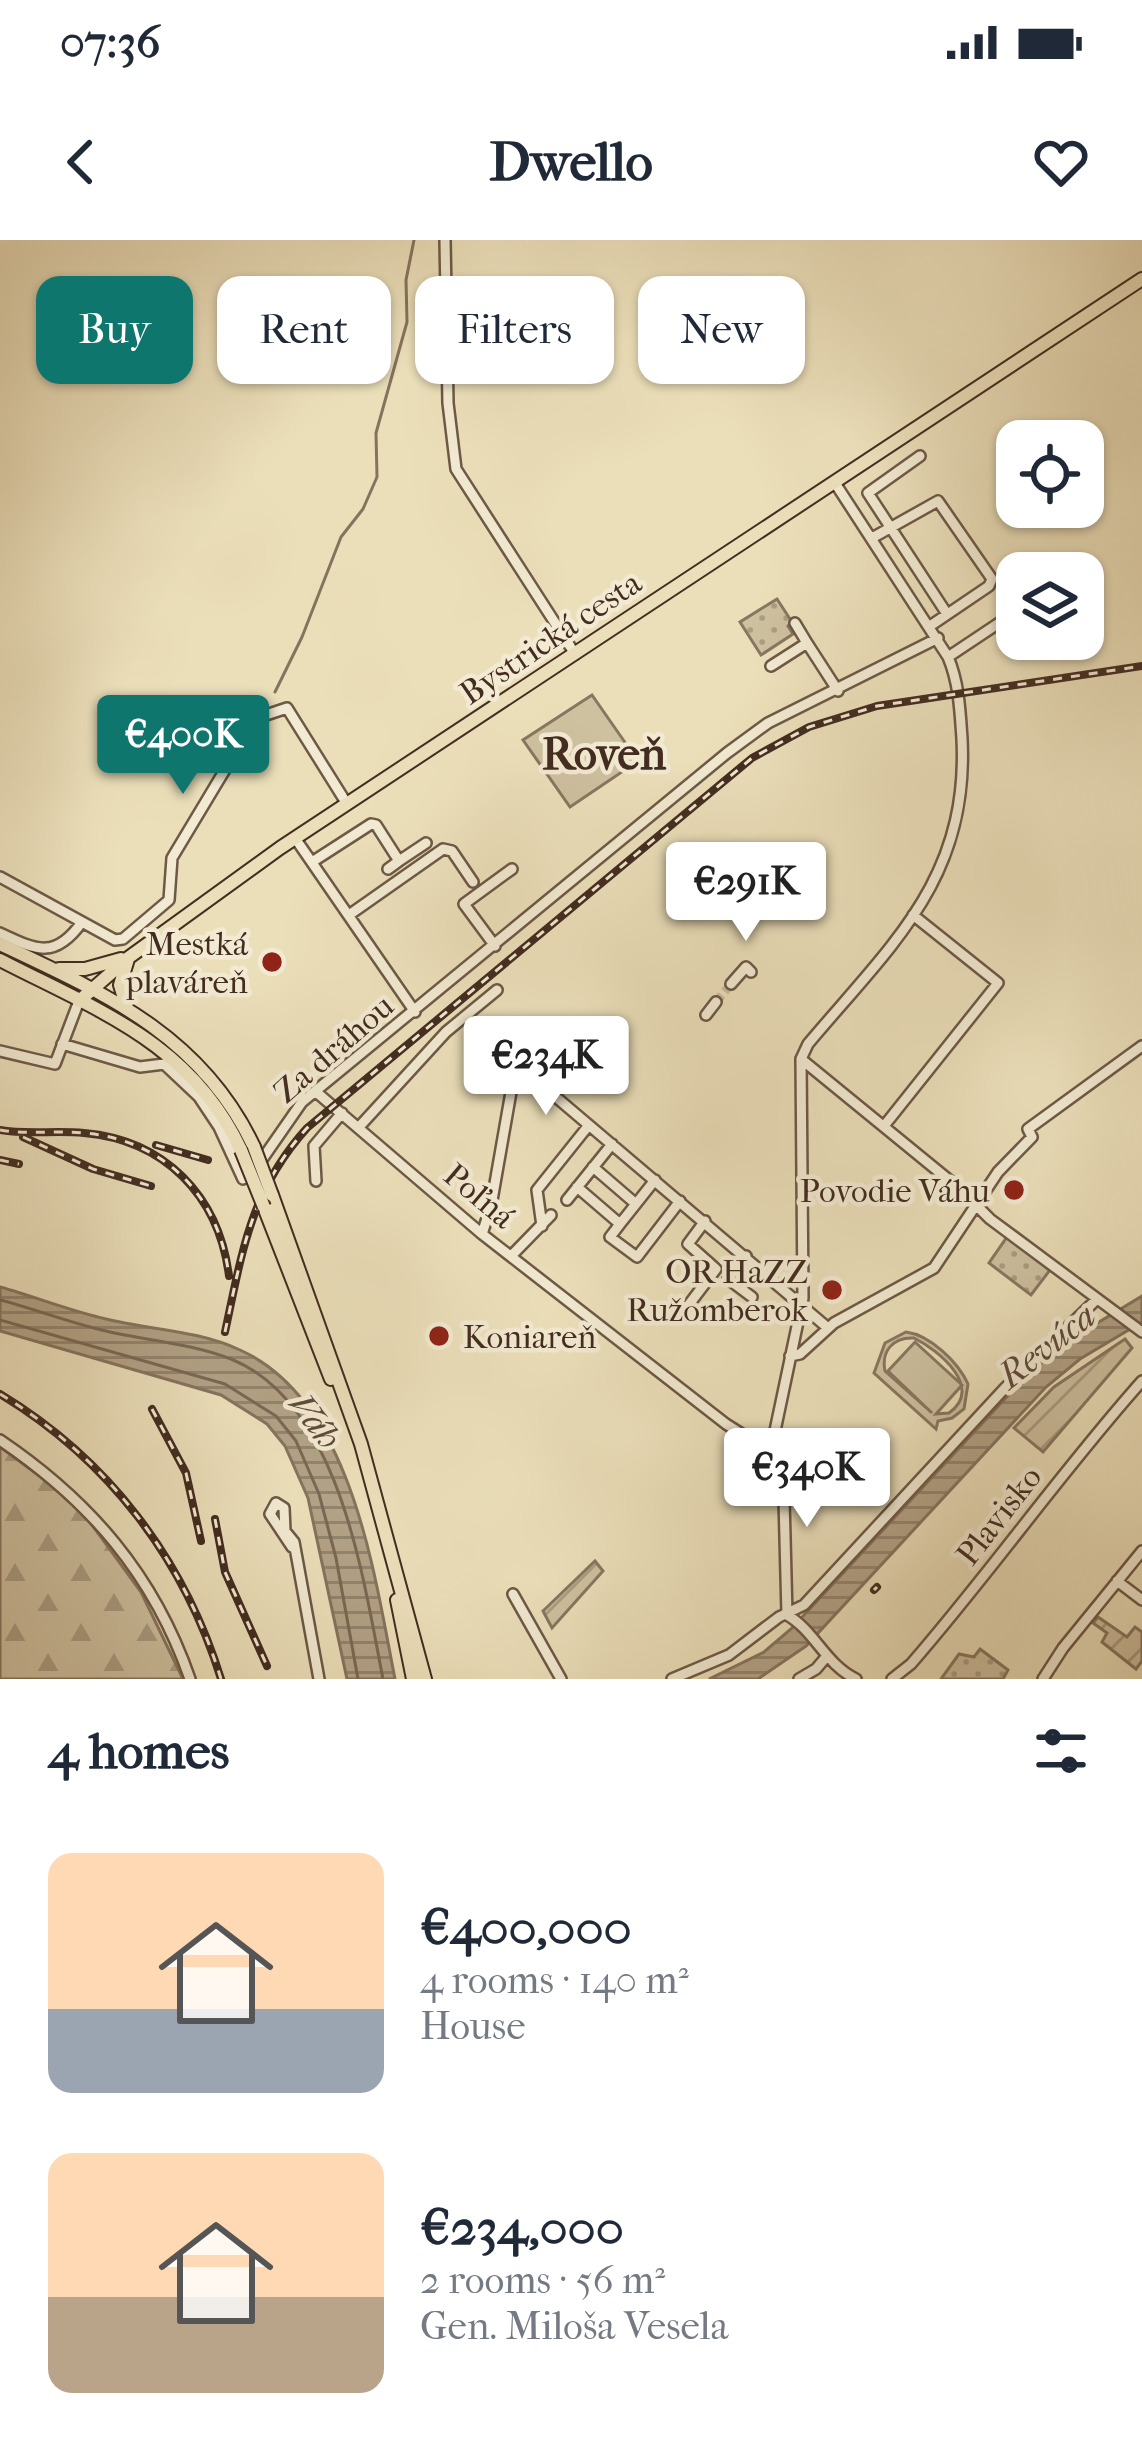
<!DOCTYPE html>
<html lang="en">
<head>
<meta charset="utf-8">
<style>
	:root { --surface:#fff; --page:#f2f2f3; --text:#1f2937; --muted:#747a83; --accent:#0f766e }
	body { margin:0; font-family:"IM FELL French Canon",serif; background:var(--page); color:var(--text); height:100vh; display:flex; flex-direction:column; font-size:45px; white-space:nowrap }
	* { box-sizing:border-box; margin:0 }
	p { font-size:39px; color:var(--muted) }
	.icon { flex:none; width:66px; height:66px; fill:none; stroke:currentColor; stroke-width:2; stroke-linecap:round; stroke-linejoin:round }
	.map { position:relative; height:1439px; overflow:hidden }
	.drawer { display:flex; flex-direction:column; background:var(--surface); flex:1 }
	.drawer>* { flex:none }
	.banner { position:absolute; left:36px; top:36px; width:1071px; height:108px; display:flex; gap:24px }
	.fabs { position:absolute; left:996px; top:180px; display:grid; gap:24px }
	.fabs a { display:grid; place-items:center; width:108px; height:108px; border-radius:24px; background:var(--surface); box-shadow:0 3px 9px #0004; font-size:60px }
	.price { position:absolute; translate:-50% -102px; padding:0 27px; border-radius:12px; background:#fff; color:#222; font-size:39px; line-height:78px; filter:drop-shadow(0 3px 6px #0008) }
	.price::after { content:''; position:absolute; left:50%; top:72px; width:36px; height:27px; margin-left:-18px; background:inherit; clip-path:polygon(0 0,100% 0,50% 100%) }
	.price.current { background:var(--accent); color:#fff }
	ul { padding:0; list-style:none }
	li { display:flex; align-items:center; gap:36px; height:300px; padding:0 48px }
	li span { display:grid; place-items:center; flex:none; width:336px; height:240px; border-radius:24px; color:#555 }
	li>.icon { margin-inline-start:auto }
	span .icon { width:144px; height:144px; fill:#fffc; stroke-width:1 }
	li b { font-size:51px }
	h2 { display:flex; justify-content:space-between; align-items:center; height:144px; padding:0 48px; font-size:51px }
	.chip { padding:0 42px; border-radius:24px; background:var(--surface); box-shadow:0 3px 9px #0004; font-size:42px; line-height:108px }
	.chip.current { background:var(--accent); color:#fff }
	.status { display:flex; justify-content:space-between; align-items:center; height:84px; padding:0 60px; background:var(--surface); direction:ltr }
	.status svg { height:33px; fill:currentColor }
	header { display:flex; justify-content:space-between; align-items:center; height:156px; padding:0 48px; background:var(--surface); font-size:54px; font-weight:800 }
	.map>svg:first-child { display:block }
</style>
</head>
<body>
<div class="status"><b>07:36</b><svg viewBox="0 0 49 12"><path d="M0 12V9h3v3zM5 12V6h3v6zM10 12V3h3v9zM15 12V0h3v12zM26 1h20v11H26zM47 4h2v5h-2z"/></svg></div>
<header><svg class="icon" aria-label="back" viewBox="0 0 24 24"><path d="M15 5l-7 7 7 7"/></svg>Dwello<svg class="icon" aria-label="heart" viewBox="0 0 24 24"><path d="M12 20l-8-8c-3-5 5-10 8-4 3-6 11-1 8 4z"/></svg></header>
<div class="map">
<svg width="1142" height="1439" viewBox="0 0 1142 1439">
	<defs>
		<pattern id="grass-dots" width="8" height="8" patternUnits="userSpaceOnUse" patternTransform="scale(3)"><rect width="8" height="8" fill="#cec1a0"/><path d="M2 2h.1M6 6h.1" fill="none" stroke="#a99d82" stroke-width="1.8" stroke-linecap="round"/></pattern>
		<pattern id="forest-firs" width="22" height="20" patternUnits="userSpaceOnUse" patternTransform="scale(3)"><rect width="22" height="20" fill="#cec1a0"/><path d="M5 1l3.5 6h-7zM16 11l3.5 6h-7z" fill="#a99d82"/></pattern>
		<pattern id="garden-furrows" width="10" height="10" patternUnits="userSpaceOnUse" patternTransform="scale(3)"><rect width="10" height="10" fill="#cec1a0"/><path d="M-1 1l2-2M0 10L10 0M9 11l2-2" fill="none" stroke="#a99d82"/></pattern>
		<pattern id="water-rules" width="6" height="5" patternUnits="userSpaceOnUse" patternTransform="scale(3)"><rect width="6" height="5" fill="#b2a286"/><path d="M0 2.5h6" fill="none" stroke="#92846d"/></pattern>
	</defs>
	<rect width="100%" height="100%" fill="#ebdfba"/>
	<filter id="stains"><feTurbulence type="fractalNoise" baseFrequency=".00167" numOctaves="4"/><feColorMatrix values="0 0 0 0 .2 0 0 0 0 .09 0 0 0 0 .02 0 0 0 .5 -.17"/></filter>
	<radialGradient id="worn" r=".72"><stop offset=".6" stop-color="#630" stop-opacity="0"/><stop offset="1" stop-color="#630" stop-opacity=".3"/></radialGradient>
	<path fill="url(#grass-dots)" stroke="#887660" stroke-width="3" d="M777,359L792,382L788,386L793,394L761,415L740,382Z
		M1007,997L1050,1030L1031,1055L989,1023Z
		M980,1409L1008,1430L1003,1439H941L959,1414L974,1417Z"/>
	<path fill="url(#forest-firs)" stroke="#887660" stroke-width="3" d="M0,1207L76,1263L141,1352L183,1439H0Z"/>
	<path fill="#cec1a0" stroke="#887660" stroke-width="3" fill-rule="evenodd" d="M592,455L638,521L570,567L523,500Z
		M906,1092C930,1095 958,1122 968,1144L964,1169L952,1178L938,1181L936,1189L874,1133L885,1103ZM914,1098C940,1111 984,1148 949,1173L936,1174L962,1145L915,1102L888,1131L932,1173L885,1131C881,1111 893,1097 914,1098Z"/>
	<path fill="url(#garden-furrows)" stroke="#887660" stroke-width="3" d="M1125,1099L1132,1108L1043,1212L1014,1188L1054,1147Z
		M595,1321L603,1331L552,1388L543,1371Z
		M1098,1377L1127,1397L1135,1387L1142,1392V1421L1136,1429L1102,1402L1107,1393L1093,1383Z"/>
	<path fill="url(#water-rules)" stroke="#86735d" stroke-width="3" d="M0,1047C36,1057 70,1071 106,1079C151,1090 197,1090 240,1110C352,1160 374,1333 395,1439H347L308,1258L285,1206L267,1184L221,1155L0,1091Z
		M1142,1056V1082L1080,1119L1046,1147L806,1406L758,1439H709L764,1412L791,1389L1029,1133L1071,1099Z"/>
	<g fill="none" stroke-linecap="round" stroke-linejoin="round">
		<path stroke="#7a6753" stroke-width="3" d="M0,1060C35,1069 70,1083 106,1091C148,1101 190,1103 231,1119C340,1163 363,1338 383,1439
			M0,1080L225,1144L276,1176L296,1201L319,1254L336,1318L358,1439"/>
		<path stroke="#86735d" stroke-width="3" d="M275,452L302,397L341,297L363,269L377,237L376,193L407,82L406,40L414,0"/>
		<path stroke="#c9bb9b" stroke-width="9" stroke-dasharray="9 4.5" stroke-linecap="butt" d="M716,762L731,744"/>
		<defs>
			<path id="minor" d="M445,0L448,163L456,229L575,414
				M920,216L868,253L947,374
				M872,298L938,261L992,339L989,346L930,386
				M795,383L807,403
				M948,417L1017,371
				M771,426L807,403L838,451
				M295,598L415,772
				M399,621L426,603
				M312,622L371,584L376,585L399,621L388,629
				M0,637L115,700L123,699L169,660L172,618L250,488L263,476L287,468L347,564
				M349,675L443,609L452,611L473,642
				M0,693C36,710 55,720 82,682
				M495,706L464,664L512,629
				M731,744L746,727L751,732
				M706,775L716,762
				M62,804L140,827L164,824L199,857L219,887L243,939L252,934L302,862L727,513L768,483L938,398
				M0,811L55,824L79,761
				M801,819L960,949L990,979L1142,1092
				M315,851L482,994L726,1184L772,1213
				M884,886L998,743L913,675
				M359,887L446,792L497,750
				M593,927L636,964
				M316,941L314,906L342,873
				M577,947L620,984L655,940
				M567,960L612,904
				M620,984L610,997L637,1017L680,961
				M542,986L537,950L589,885
				M482,994L491,966L514,835L524,830L828,1088
				M511,1016L551,975
				M746,1016L728,1039L752,1057
				M684,1071L716,1029L688,1004L705,981
				M790,1116L800,1114L834,1083L934,1028L998,932L1032,897L1028,889L1142,806
				M0,1200C90,1261 154,1335 190,1439
				M292,1307L270,1274L276,1263L284,1268L285,1291L294,1302L319,1439
				M1117,1341L1142,1360
				M513,1354L561,1439
				M787,1375L784,1259L772,1205L803,1058L801,819L808,804C892,704 969,639 962,499C960,470 959,443 948,417L835,243
				M787,1375C814,1390 826,1425 856,1439
				M672,1439L729,1415L779,1377L804,1365L1005,1148L1097,1059
				M799,1439L816,1429L827,1416
				M892,1439L911,1424C991,1332 1061,1232 1142,1141
				M1043,1439L1063,1408L1142,1311"/>
			<path id="major" d="M0,704C106,754 202,796 254,907
				M0,720C99,771 192,804 241,910
				M59,729H85L121,719
				M79,761L128,718L280,608L1142,39
				M127,768L120,745L128,719
				M272,955L361,1204L425,1439
				M264,967L331,1139
				M397,1360L413,1439"/>
		</defs>
		<use href="#minor" stroke="#6d5946" stroke-width="14"/>
		<use href="#major" stroke="#432c20" stroke-width="16"/>
		<use href="#minor" stroke="#f2ead2" stroke-width="9"/>
		<use href="#major" stroke="#ebdfba" stroke-width="12"/>
		<defs>
			<path id="rail" d="M0,890C28,895 55,890 84,893C165,900 219,956 229,1036
				M23,897L93,929L151,946
				M156,905L208,920
				M0,920L19,924
				M225,1092C242,1013 250,951 307,888L752,518L809,487L877,466L1142,426
				M0,1154C108,1219 184,1319 221,1439
				M152,1169L186,1233L201,1301
				M215,1279L225,1332L267,1426
				M874,1350L877,1347"/>
		</defs>
		<use href="#rail" stroke="#432c20" stroke-width="8"/>
		<use href="#rail" stroke="#f2ead2" stroke-width="3" stroke-dasharray="9" stroke-linecap="butt"/>
		<defs>
			<path id="major-bridge" d="M254,907L272,955
				M241,910L264,967"/>
		</defs>
		<use href="#major-bridge" stroke="#432c20" stroke-width="16" stroke-linecap="butt"/>
		<use href="#major-bridge" stroke="#ebdfba" stroke-width="12"/>
	</g>
	<g fill="#8f2418" stroke="#f2ead2" stroke-width="4.5">
		<circle cx="272" cy="722" r="12"/>
		<circle cx="1014" cy="950" r="12"/>
		<circle cx="832" cy="1050" r="12"/>
		<circle cx="439" cy="1096" r="12"/>
	</g>
	<g text-anchor="middle" stroke-width="9" stroke-linejoin="round" paint-order="stroke">
		<g font-size="33" fill="#432c20" stroke="#f2ead2">
			<text transform="translate(550 397) rotate(-34)" y="12">Bystrická cesta</text>
			<text transform="translate(333 808) rotate(-41)" y="12">Za dráhou</text>
			<text transform="translate(480 955) rotate(40)" y="12">Poľná</text>
			<text transform="translate(998 1275) rotate(-52)" y="12">Plavisko</text>
		</g>
		<g font-size="33" fill="#432c20" stroke="#f2ead2" text-anchor="end">
			<text x="248" y="715">Mestká<tspan x="248" dy="38">plaváreň</tspan></text>
			<text x="990" y="962">Povodie Váhu</text>
			<text x="808" y="1043">OR HaZZ<tspan x="808" dy="38">Ružomberok</tspan></text>
			<text x="463" y="1108" text-anchor="start">Koniareň</text>
		</g>
		<g font-size="36" font-style="italic" fill="#5f4a3a" stroke="#f2ead2">
			<text transform="translate(1046 1105) rotate(-38)" y="13">Revúca</text>
			<text transform="translate(316 1180) rotate(52)" y="13">Váh</text>
		</g>
		<g font-size="45" font-weight="bold" fill="#432c20" stroke="#f2ead2">
			<text x="604" y="529">Roveň</text>
		</g>
	</g>
	<rect width="100%" height="100%" filter="url(#stains)"/>
	<rect width="100%" height="100%" fill="url(#worn)"/>
</svg>
<div class="fabs">
<a><svg class="icon" aria-label="locate" viewBox="0 0 24 24"><circle cx="12" cy="12" r="6"/><path d="M12 2v4M12 18v4M2 12h4M18 12h4"/></svg></a>
<a><svg class="icon" aria-label="layers" viewBox="0 0 24 24"><path d="M12 4l9 5-9 5-9-5zM3 14l9 5 9-5"/></svg></a>
</div>
<b class="price current" style="left:183px;top:557px">€400K</b>
<b class="price" style="left:746px;top:704px">€291K</b>
<b class="price" style="left:546px;top:878px">€234K</b>
<b class="price" style="left:807px;top:1290px">€340K</b>
<div class="banner">
<a class="chip current">Buy</a>
<a class="chip">Rent</a>
<a class="chip">Filters</a>
<a class="chip">New</a>
</div>
</div>
<section class="drawer">
<h2>4 homes<svg class="icon" aria-label="filters" viewBox="0 0 24 24"><path d="M4 7h16M4 17h16"/><circle cx="9" cy="7" r="2"/><circle cx="15" cy="17" r="2"/></svg></h2>
<ul>
<li><span style="background:linear-gradient(#ffd9b3 65%,#9aa5b1 0)"><svg class="icon" aria-label="home" viewBox="0 0 24 24"><path d="M3 11l9-7 9 7M6 9v11h12V9"/></svg></span><div><b>€400,000</b><p>4 rooms · 140 m²</p><p>House</p></div></li>
<li><span style="background:linear-gradient(#ffd9b3 60%,#b9a48a 0)"><svg class="icon" aria-label="home" viewBox="0 0 24 24"><path d="M3 11l9-7 9 7M6 9v11h12V9"/></svg></span><div><b>€234,000</b><p>2 rooms · 56 m²</p><p>Gen. Miloša Vesela</p></div></li>
</ul>
</section>
</body>
</html>
